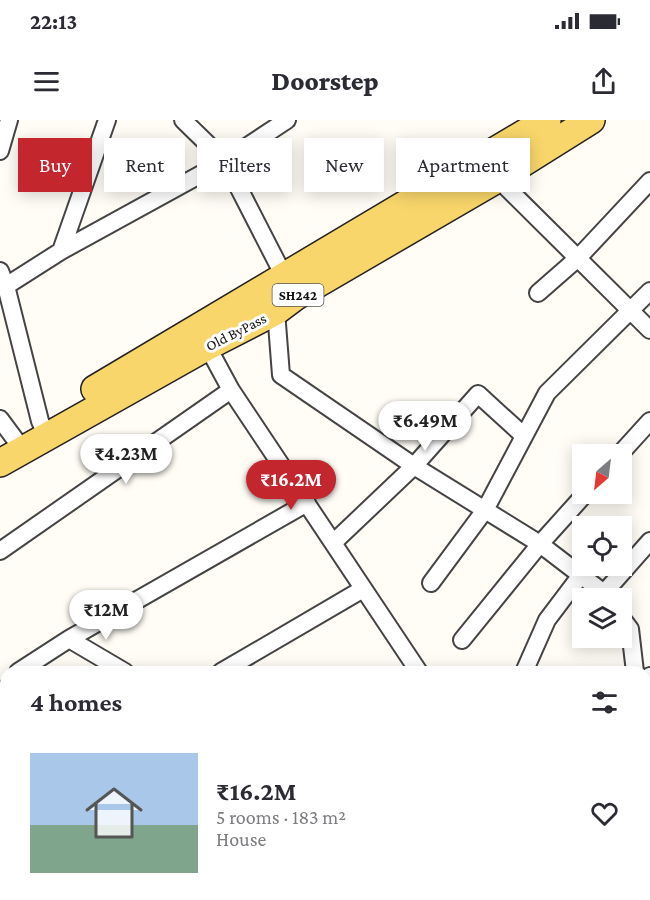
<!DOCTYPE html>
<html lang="en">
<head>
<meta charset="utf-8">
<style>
	:root { --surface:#fff; --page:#f7f7f7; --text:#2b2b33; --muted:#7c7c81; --line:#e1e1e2; --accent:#c4262e }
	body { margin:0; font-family:"Crimson Pro",serif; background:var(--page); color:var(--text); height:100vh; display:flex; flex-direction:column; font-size:22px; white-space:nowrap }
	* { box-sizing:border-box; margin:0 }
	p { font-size:20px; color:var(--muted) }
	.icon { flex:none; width:33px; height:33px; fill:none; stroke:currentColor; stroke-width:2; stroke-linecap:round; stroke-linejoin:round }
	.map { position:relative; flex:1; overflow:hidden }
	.drawer { position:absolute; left:0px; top:546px; width:651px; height:234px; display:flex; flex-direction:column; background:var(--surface); border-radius:18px 18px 0 0; box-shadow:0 3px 15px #0003 }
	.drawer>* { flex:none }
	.hud { position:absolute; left:18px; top:18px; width:615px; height:54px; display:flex; gap:12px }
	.needle { width:39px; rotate:208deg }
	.buttons { position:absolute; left:572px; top:324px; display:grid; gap:12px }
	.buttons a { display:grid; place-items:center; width:60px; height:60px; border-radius:0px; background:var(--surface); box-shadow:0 3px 15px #0003; font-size:30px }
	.price { position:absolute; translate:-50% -51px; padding:0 14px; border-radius:21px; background:#fff; color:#222; font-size:20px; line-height:39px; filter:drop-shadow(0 2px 3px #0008) }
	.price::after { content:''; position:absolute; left:50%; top:36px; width:18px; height:14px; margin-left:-9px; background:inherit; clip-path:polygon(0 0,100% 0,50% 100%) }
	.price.on { background:var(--accent); color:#fff }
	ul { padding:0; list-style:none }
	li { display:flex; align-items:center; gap:18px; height:150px; padding:0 30px }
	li+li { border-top:2px solid var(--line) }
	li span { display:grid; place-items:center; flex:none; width:168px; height:120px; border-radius:0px; color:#555 }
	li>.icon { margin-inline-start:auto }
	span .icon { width:72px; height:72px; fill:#fffc; stroke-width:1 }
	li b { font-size:26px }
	h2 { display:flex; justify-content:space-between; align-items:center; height:72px; padding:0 30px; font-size:26px }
	.pill { padding:0 21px; border-radius:0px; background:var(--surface); box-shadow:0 3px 15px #0003; font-size:21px; line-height:54px }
	.pill.on { background:var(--accent); color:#fff }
	.status { display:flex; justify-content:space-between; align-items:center; height:42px; padding:0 30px; background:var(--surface); direction:ltr }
	.status svg { height:16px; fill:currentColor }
	header { display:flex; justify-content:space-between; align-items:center; height:78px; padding:0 30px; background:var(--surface); font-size:27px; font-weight:800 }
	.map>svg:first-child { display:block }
</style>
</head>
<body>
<div class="status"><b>22:13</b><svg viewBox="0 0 49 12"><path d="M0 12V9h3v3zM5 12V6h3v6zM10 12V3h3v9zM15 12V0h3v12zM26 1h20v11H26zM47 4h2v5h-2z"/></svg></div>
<header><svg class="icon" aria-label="menu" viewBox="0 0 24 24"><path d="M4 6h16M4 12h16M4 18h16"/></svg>Doorstep<svg class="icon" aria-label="share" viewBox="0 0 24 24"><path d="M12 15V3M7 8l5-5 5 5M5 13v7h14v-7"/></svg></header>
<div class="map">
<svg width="650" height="780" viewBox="0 0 650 780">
	<rect width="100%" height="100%" fill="#fffdf5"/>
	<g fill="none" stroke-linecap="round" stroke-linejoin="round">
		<defs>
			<path id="minor" d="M183,0L225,41L288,164
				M0,31L9,0
				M493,54L650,210
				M61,131L107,0
				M0,151L6,166L40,301L47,317
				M6,166L61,131L225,41L287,0
				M538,173L578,138L650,61
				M275,185L276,191L281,255L414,346L540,424L604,473L608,478
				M204,220L231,270L419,552
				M0,299L23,330
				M620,334L650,301
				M333,423L414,346L478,274L524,316
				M0,431L231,270
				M431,463L485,390L547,273L650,171
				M604,473L650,421
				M621,497L630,509L635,552
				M69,519L125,552
				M462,520L540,424L585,374
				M18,552L69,519L307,383
				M221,552L363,469
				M524,552L547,500L581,455
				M645,563L650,556
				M0,577L6,568
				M0,648L6,640
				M645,690L650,680
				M0,716L6,708
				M5,780L9,774
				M61,780L66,774
				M114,780L118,774
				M160,780L163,774
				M202,780L205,774
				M460,780L465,774
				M607,780L610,774"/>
			<path id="primary" d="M95,269L547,0
				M0,343L208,226L276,191L296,176L497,59L591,0"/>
		</defs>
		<use href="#minor" stroke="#444" stroke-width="20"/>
		<use href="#primary" stroke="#222" stroke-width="30"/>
		<use href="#minor" stroke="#fff" stroke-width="16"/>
		<use href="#primary" stroke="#f9d66b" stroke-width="27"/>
	</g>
	<g text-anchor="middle" stroke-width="6" stroke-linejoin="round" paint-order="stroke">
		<rect fill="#fff" stroke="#585858" stroke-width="1.5" x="272.5" y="164" width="51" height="22" rx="4.5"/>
		<g font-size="14" font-weight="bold" fill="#111">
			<text x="298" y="180">SH242</text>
		</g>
		<g font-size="15" fill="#111" stroke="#fff">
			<text transform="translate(236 212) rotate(-27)" y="5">Old ByPass</text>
		</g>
	</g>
</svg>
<div class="buttons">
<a><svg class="needle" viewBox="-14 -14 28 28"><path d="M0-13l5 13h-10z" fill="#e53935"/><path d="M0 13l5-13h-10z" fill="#7c7c81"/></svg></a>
<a><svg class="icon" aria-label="locate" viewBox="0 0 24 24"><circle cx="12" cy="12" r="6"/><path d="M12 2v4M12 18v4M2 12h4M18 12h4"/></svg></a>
<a><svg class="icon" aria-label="layers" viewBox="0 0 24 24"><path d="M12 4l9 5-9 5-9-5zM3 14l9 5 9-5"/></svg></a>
</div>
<b class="price" style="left:425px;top:332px">₹6.49M</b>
<b class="price" style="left:126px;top:365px">₹4.23M</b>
<b class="price on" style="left:291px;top:391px">₹16.2M</b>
<b class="price" style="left:106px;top:521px">₹12M</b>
<div class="hud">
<a class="pill on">Buy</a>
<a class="pill">Rent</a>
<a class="pill">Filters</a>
<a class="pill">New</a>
<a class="pill">Apartment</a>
</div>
<section class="drawer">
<h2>4 homes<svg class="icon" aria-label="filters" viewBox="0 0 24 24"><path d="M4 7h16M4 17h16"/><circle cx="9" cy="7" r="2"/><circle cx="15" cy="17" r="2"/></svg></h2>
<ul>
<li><span style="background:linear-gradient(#a9c7e8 60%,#7fa58c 0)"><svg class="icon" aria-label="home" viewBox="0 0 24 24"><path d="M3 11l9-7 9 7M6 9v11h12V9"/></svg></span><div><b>₹16.2M</b><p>5 rooms · 183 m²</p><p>House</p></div><svg class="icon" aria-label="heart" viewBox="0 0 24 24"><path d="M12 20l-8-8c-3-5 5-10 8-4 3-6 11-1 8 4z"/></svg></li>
</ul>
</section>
</div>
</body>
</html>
